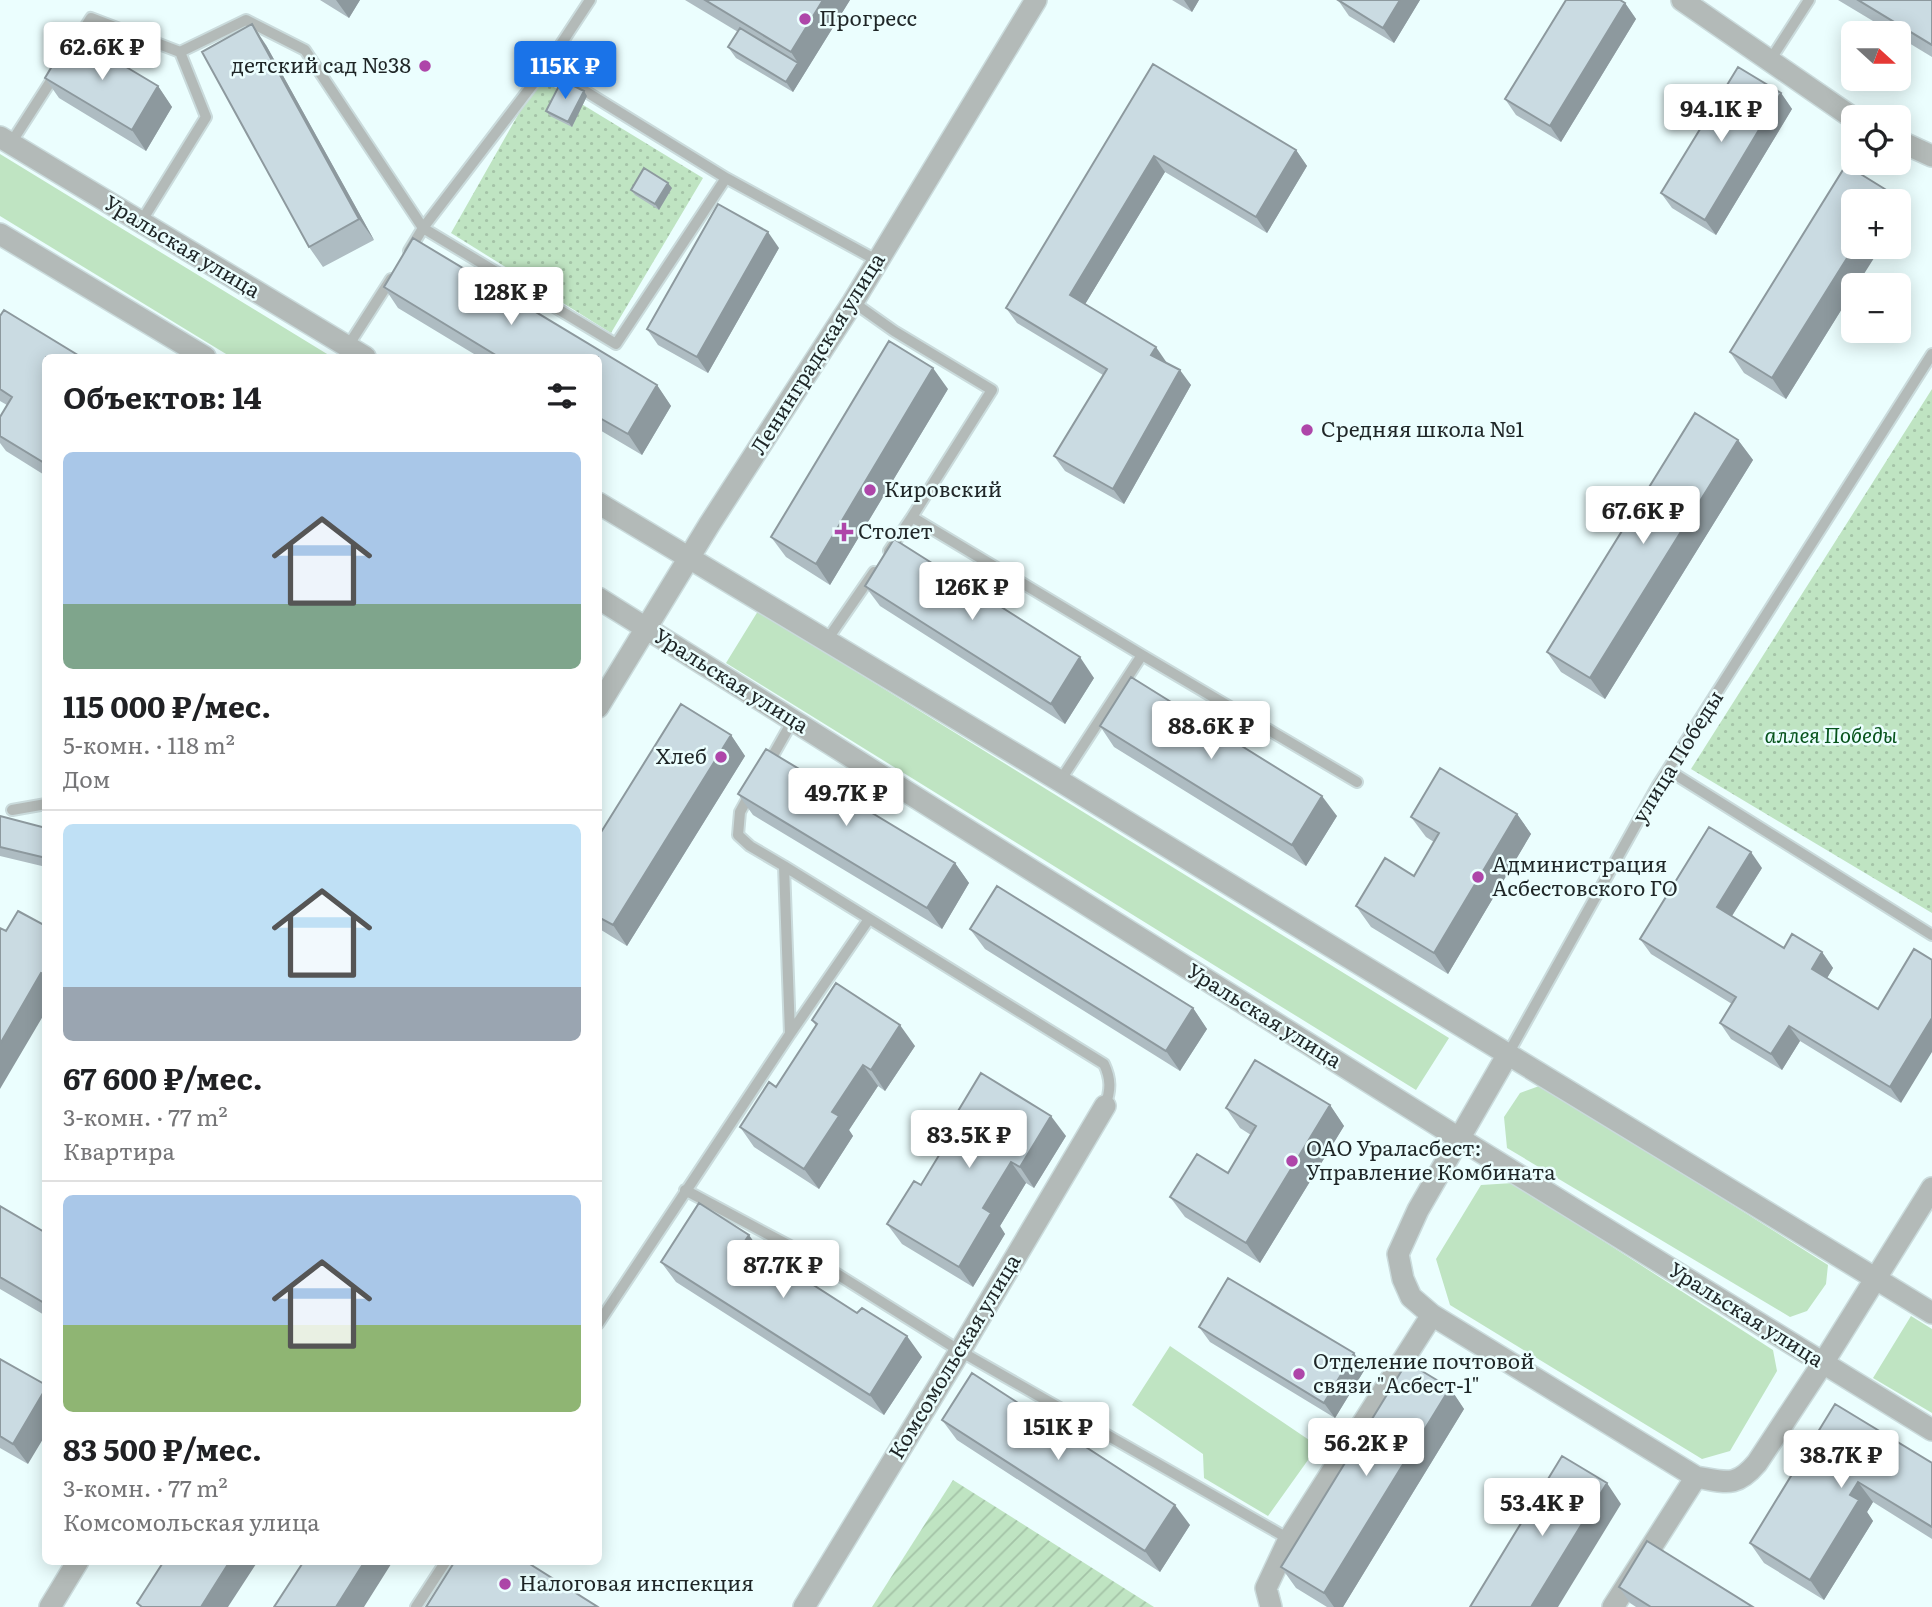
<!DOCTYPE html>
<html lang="ru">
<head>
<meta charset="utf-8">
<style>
	:root { --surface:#fff; --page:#f6f6f6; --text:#202124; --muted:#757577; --line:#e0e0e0; --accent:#1a73e8 }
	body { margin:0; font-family:Literata,serif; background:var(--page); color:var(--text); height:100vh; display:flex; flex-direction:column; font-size:26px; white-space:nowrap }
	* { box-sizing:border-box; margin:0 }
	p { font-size:23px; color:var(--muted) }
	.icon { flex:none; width:38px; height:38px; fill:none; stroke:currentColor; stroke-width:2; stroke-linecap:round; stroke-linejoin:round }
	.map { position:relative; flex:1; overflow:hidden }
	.details { position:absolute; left:42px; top:354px; width:560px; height:1211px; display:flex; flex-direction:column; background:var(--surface); border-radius:10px; box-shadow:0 4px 18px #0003 }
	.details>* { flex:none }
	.needle { width:46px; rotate:111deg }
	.buttons { position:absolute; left:1841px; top:21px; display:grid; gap:14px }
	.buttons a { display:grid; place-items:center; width:70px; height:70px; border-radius:10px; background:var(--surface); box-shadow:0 4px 18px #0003; font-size:35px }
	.price { position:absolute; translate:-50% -60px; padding:0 16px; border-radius:7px; background:#fff; color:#222; font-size:23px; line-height:46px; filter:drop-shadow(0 2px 4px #0008) }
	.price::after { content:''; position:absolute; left:50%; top:42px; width:21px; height:16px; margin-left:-10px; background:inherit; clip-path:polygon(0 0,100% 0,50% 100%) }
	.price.on { background:var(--accent); color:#fff }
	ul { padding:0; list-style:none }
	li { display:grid; align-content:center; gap:14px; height:371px; padding:0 21px }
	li+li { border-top:2px solid var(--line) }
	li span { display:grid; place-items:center; height:217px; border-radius:10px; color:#555 }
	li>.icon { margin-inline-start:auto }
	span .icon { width:126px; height:126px; fill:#fffc; stroke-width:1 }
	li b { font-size:30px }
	h2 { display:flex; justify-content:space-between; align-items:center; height:84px; padding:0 21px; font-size:30px }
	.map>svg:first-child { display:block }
</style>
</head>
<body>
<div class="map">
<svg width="1932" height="1607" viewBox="0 0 1932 1607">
	<defs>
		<pattern id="park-dots" width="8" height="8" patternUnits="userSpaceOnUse" patternTransform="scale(1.75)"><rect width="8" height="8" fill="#bfe4c2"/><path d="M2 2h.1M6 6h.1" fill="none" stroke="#a4c3a7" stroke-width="1.8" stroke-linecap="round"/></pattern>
		<pattern id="garden-furrows" width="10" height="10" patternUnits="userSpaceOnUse" patternTransform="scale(1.75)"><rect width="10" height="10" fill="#bfe4c2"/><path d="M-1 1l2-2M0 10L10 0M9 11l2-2" fill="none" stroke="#a4c3a7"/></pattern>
	</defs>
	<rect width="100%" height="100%" fill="#ebfefe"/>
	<path fill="#bfe4c2" d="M0,154L332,357H231L0,216Z
		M758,611L1449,1038L1416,1090L726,663Z
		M1542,1085L1828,1265L1826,1284L1807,1311L1790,1317L1507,1148L1504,1117L1520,1093Z
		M1513,1183L1773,1350L1777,1371L1730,1451L1702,1459L1450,1305L1436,1259L1481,1185Z
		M1911,1316L1932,1329V1413L1873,1378Z
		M1170,1346L1318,1446L1268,1516L1204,1478L1203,1454L1132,1405Z"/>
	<path fill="url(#park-dots)" d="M539,78L703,178L611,333L451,233Z
		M1932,389V913L1691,769Z"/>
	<path fill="url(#garden-furrows)" d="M953,1480L1154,1607H872Z"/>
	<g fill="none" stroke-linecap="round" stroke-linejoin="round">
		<defs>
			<path id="lane" d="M72,48L91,18L180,52
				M1769,62L1809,0
				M546,67L590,0
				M11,143L56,73
				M141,222L206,117L180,52L246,20L305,50L423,228L616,344L726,178L878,261
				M409,251L423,228L546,67L726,178
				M853,302L894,331L992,390L912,517
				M348,346L391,279
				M889,551L912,517L1142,655
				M827,640L874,572
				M767,766L793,720
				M1668,770L1932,935
				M1060,781L1142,655L1357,782
				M12,810L46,804
				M784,866L1104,1064C1111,1079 1111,1090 1105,1106
				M790,1034L869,919
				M1508,1054L1658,785L1932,354
				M685,1190L805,1254L960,1351L1289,1539
				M598,1324L790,1034L784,866L750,846L738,835L740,812L751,792
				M416,1607L446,1561"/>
			<path id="street" d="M1682,0L1853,118
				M0,137L365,357
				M1899,141L1932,156
				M0,234L205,357
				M598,503L1060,781L1932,1313
				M598,598L1460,1139L1932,1430
				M598,707L709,525L853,302L1036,0
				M1508,1054L1418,1210L1398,1254L1403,1279L1411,1297L1432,1315L1696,1477C1726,1482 1736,1488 1757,1463L1823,1363L1932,1188
				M50,1607L78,1561
				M804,1607L960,1351L1105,1106
				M1271,1607L1266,1588L1289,1539L1432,1315
				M1613,1607L1696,1477"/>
		</defs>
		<use href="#lane" stroke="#cadbdc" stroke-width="14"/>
		<use href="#street" stroke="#cadbdc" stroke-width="24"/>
		<use href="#lane" stroke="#b3bab8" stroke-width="10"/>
		<use href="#street" stroke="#b3bab8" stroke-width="21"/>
	</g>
	<path fill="#aebcc2" d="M320,0H360L349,18Z
		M685,0H850L793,92L736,58L728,47L738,32Z
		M1172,0H1199L1192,12Z
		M1338,0H1420L1394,43L1349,16Z
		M1838,0H1932V57L1899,37V33H1893Z
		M1625,3L1636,19L1561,142L1516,115L1505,99Z
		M266,45L374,240L323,267L309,247Z
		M1153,64L1296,150L1307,166L1267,233L1165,172L1085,304L1167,363L1191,385L1124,504L1065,471L1054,456L1103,375L1017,323L1006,308Z
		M45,78L158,86L172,107L146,151L59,98Z
		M1781,93L1792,109L1716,235L1672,208L1661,193Z
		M587,96L572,127L550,116L546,111Z
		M672,188L659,210L635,195L631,190Z
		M413,238L657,385L671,406L642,455L598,429V357H479L398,308L384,287Z
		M779,248L708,373L658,345L647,329Z
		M1853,285V291L1786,399L1744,373L1730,352Z
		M0,316L46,357V476L6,451L0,443V417L7,405L0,401Z
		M948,389L830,585L786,557L771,537Z
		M1738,440L1753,460L1605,699L1561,672L1547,652Z
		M865,586L1094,678L1065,724L880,606Z
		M1100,726L1337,816L1306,866L1114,747Z
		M731,735L745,756L627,946L598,928V837Z
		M738,794L955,863L969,883L942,929L753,815Z
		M1517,814L1531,834L1448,974L1371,927L1356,906L1414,876L1434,842L1426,837L1411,817Z
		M0,816L46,828V867L0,856Z
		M1762,868L1732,916L1784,948L1822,952L1833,968L1827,978L1901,1103L1800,1041L1782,1070L1731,1039L1720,1023L1732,1004L1651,954L1640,939Z
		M970,929L1193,1008L1207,1029L1180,1071L985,949Z
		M812,1020L915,1046L885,1091L878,1086L849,1130L853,1136L819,1189L754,1147L740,1127L776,1087L816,1026Z
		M1330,1105L1344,1126L1260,1263L1185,1217L1170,1197L1228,1173L1251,1135L1240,1128L1226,1108Z
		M955,1116L1066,1136L1034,1188L1026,1183L1000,1226L1005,1234L973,1287L902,1244L887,1224L921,1185L960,1122Z
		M0,1206L46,1233V1316L0,1289Z
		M760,1251L922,1357L884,1415L676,1282L661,1262Z
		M1199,1327L1365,1369L1335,1418L1210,1342Z
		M0,1359L28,1464L0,1448Z
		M1450,1388L1464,1409L1343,1607H1327L1296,1588L1281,1567Z
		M1835,1404L1932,1463V1539L1873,1502L1867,1512L1873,1521L1824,1600L1764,1563L1750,1543Z
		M942,1420L1190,1525L1160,1572L957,1440Z
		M1619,1587L1753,1607H1636L1630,1603Z"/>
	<path fill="#8d999e" d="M336,0H360L349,18Z
		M823,0H850L793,92L786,82L798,63L791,52Z
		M1184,0H1199L1192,12Z
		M1400,0H1420L1394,43L1383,28Z
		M1625,3L1636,19L1561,142L1550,126Z
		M252,24L266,45L374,240L359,219Z
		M158,86L172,107L146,151L132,130Z
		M584,91L587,96L572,127L568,122Z
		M1781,93L1792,109L1716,235L1705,220Z
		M1296,150L1307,166L1267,233L1256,217Z
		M1154,156L1165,172L1081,311L1070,295Z
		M668,183L672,188L659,210L655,204Z
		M1888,191L1896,201H1882Z
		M1899,206L1903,211L1899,218Z
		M768,232L779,248L708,373L697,357Z
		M1854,247H1881L1857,285H1853V291L1786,399L1772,378Z
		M1156,347L1167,363L1151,355Z
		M933,368L948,389L830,585L816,564Z
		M1180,370L1191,385L1124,504L1113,489Z
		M657,385L671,406L642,455L628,434Z
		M1738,440L1753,460L1605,699L1590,678Z
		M1080,657L1094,678L1065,724L1051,704Z
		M731,735L745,756L627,946L613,925Z
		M1322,796L1337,816L1306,866L1292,845Z
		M1517,814L1531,834L1448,974L1434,953Z
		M1751,852L1762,868L1728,922L1717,907Z
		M955,863L969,883L942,929L927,908Z
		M1822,952L1833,968L1823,985L1812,969Z
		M41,973L46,979V1011L0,1089V1044Z
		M1193,1008L1207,1029L1180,1071L1166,1051Z
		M1932,1018V1052L1901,1103L1890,1087Z
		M900,1025L915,1046L885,1091L871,1070Z
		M1789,1026L1800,1041L1782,1070L1771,1054Z
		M863,1065L878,1086L849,1130L853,1136L819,1189L804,1169L832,1112Z
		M1330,1105L1344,1126L1260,1263L1246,1243Z
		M1051,1116L1066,1136L1034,1188L1020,1167Z
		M1011,1162L1026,1183L1000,1226L1005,1234L973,1287L959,1267L983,1208Z
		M749,1235L764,1256L745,1241Z
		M907,1336L922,1357L884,1415L870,1395Z
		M1354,1353L1365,1369L1335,1418L1324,1403Z
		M46,1388V1434L28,1464L13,1444Z
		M1450,1388L1464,1409L1343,1607H1334L1324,1593Z
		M1858,1482L1873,1502L1867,1512L1873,1521L1824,1600L1810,1580L1850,1495Z
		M1607,1483L1621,1504L1558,1607H1531Z
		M1175,1505L1190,1525L1160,1572L1145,1551Z
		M230,1561H258L228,1607H201Z
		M365,1561H393L364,1607H336Z"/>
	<path fill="#cadbe2" stroke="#8d999e" stroke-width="2" d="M705,0H823L791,52Z
		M1338,0H1400L1383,28Z
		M1566,0H1620L1625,3L1550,126L1505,99Z
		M1858,0H1932V45Z
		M252,24L359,219L309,247L202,52Z
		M740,28L798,63L786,82L728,47Z
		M71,34L158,86L132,130L45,78Z
		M1153,64L1296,150L1256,217L1154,156L1070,295L1156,347L1151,355L1180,370L1113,489L1054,456L1107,369L1006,308Z
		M1738,67L1781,93L1705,220L1661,193Z
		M562,80L584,91L568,122L546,111Z
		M1846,165L1888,191L1882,201H1853L1854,247L1772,378L1730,352Z
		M644,168L668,183L655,204L631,190Z
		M718,204L768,232L697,357L647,329Z
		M413,238L657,385L628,434L598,417V357H499L384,287Z
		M4,310L81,357H46V464L0,436V417L12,397L0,389V316Z
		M889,341L933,368L816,564L771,537Z
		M1695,413L1738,440L1590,678L1547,652Z
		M894,539L1080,657L1051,704L865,586Z
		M1131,677L1322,796L1292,845L1100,726Z
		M681,704L731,735L613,925L598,917V837Z
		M766,749L955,863L927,908L738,794Z
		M1440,768L1517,814L1434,953L1356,906L1385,858L1414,876L1439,833L1411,817Z
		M0,816L46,828V858L0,847Z
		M1709,827L1751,852L1717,907L1784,948L1792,934L1822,952L1812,969L1878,1009L1914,949L1932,960V1018L1890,1087L1789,1026L1771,1054L1720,1023L1736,997L1640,939Z
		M997,886L1193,1008L1166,1051L970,929Z
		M18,911L46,926V975L41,973L0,1044V928L6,931Z
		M836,983L900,1025L871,1070L863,1065L832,1112L839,1116L804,1169L740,1127L769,1082L776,1087L817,1024L812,1020Z
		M1255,1060L1330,1105L1246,1243L1170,1197L1197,1154L1228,1173L1256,1126L1226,1108Z
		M981,1073L1051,1116L1020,1167L1011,1162L983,1208L991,1213L959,1267L887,1224L914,1181L921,1185L961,1119L955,1116Z
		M699,1203L749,1235L745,1241L857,1313L862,1308L907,1336L870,1395L661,1262Z
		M0,1206L46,1233V1304L0,1277Z
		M1228,1278L1354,1353L1324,1403L1199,1327Z
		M0,1359L46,1385V1388L13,1444L0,1436Z
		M1407,1362L1450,1388L1324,1593L1281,1567Z
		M972,1373L1175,1505L1145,1551L942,1420Z
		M1835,1404L1932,1463V1527L1858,1482L1850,1495L1859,1500L1810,1580L1750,1543Z
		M1562,1456L1607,1483L1531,1607H1470Z
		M1647,1541L1753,1607H1651L1619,1587Z
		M164,1561H230L201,1607H142L137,1603Z
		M304,1561H365L336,1607H274Z
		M455,1561H525L598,1607H426Z"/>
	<g fill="#ae46a9" stroke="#ebfefe" stroke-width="2.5">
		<circle cx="805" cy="19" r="7"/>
		<circle cx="425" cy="66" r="7"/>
		<circle cx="1307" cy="430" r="7"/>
		<circle cx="870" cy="490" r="7"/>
		<path d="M840.5 521.5h7v7h7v7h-7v7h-7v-7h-7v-7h7z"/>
		<circle cx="721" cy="757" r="7"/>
		<circle cx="1478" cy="877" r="7"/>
		<circle cx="1292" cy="1161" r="7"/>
		<circle cx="1299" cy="1374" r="7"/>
		<circle cx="505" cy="1584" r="7"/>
	</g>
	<g text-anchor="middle" stroke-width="5" stroke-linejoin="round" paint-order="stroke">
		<g font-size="21" fill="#1f2627" stroke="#ebfefe" text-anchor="start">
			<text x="819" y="26">Прогресс</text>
			<text x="411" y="73" text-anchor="end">детский сад №38</text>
			<text x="1321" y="437">Средняя школа №1</text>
			<text x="884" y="497">Кировский</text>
			<text x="858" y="539">Столет</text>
			<text x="707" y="764" text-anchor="end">Хлеб</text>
			<text x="1492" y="872">Администрация<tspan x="1492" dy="24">Асбестовского ГО</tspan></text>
			<text x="1306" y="1156">ОАО Ураласбест:<tspan x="1306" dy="24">Управление Комбината</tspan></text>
			<text x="1313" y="1369">Отделение почтовой<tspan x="1313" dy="24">связи "Асбест-1"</tspan></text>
			<text x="519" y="1591">Налоговая инспекция</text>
		</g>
		<g font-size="21" fill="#1f2627" stroke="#ebfefe">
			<text transform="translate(182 247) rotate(31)" y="7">Уральская улица</text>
			<text transform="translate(818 354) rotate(-58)" y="7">Ленинградская улица</text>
			<text transform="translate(731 681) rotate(32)" y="7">Уральская улица</text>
			<text transform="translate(1678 757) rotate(-58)" y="7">улица Победы</text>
			<text transform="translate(1264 1016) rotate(32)" y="7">Уральская улица</text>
			<text transform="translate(1746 1315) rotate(32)" y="7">Уральская улица</text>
			<text transform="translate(955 1357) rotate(-59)" y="7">Комсомольская улица</text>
		</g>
		<g font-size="21" font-style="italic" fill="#07541c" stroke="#ebfefe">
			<text x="1831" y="743">аллея Победы</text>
		</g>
	</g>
</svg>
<div class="buttons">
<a><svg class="needle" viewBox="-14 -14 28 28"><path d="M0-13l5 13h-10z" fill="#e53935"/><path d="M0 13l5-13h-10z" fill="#757577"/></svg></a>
<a><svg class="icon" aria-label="locate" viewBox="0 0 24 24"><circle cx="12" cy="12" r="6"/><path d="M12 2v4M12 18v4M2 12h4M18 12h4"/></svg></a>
<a>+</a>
<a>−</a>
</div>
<b class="price" style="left:102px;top:82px">62.6K ₽</b>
<b class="price on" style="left:565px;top:101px">115K ₽</b>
<b class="price" style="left:1721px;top:144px">94.1K ₽</b>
<b class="price" style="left:511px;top:327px">128K ₽</b>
<b class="price" style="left:1643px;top:546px">67.6K ₽</b>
<b class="price" style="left:972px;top:622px">126K ₽</b>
<b class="price" style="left:1211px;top:761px">88.6K ₽</b>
<b class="price" style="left:846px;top:828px">49.7K ₽</b>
<b class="price" style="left:969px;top:1170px">83.5K ₽</b>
<b class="price" style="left:783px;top:1300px">87.7K ₽</b>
<b class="price" style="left:1058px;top:1462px">151K ₽</b>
<b class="price" style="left:1366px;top:1478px">56.2K ₽</b>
<b class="price" style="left:1841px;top:1490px">38.7K ₽</b>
<b class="price" style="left:1542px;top:1538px">53.4K ₽</b>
<section class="details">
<h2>Объектов: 14<svg class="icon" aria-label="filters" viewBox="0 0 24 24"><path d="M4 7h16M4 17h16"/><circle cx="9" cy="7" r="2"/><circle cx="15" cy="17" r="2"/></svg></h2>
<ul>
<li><span style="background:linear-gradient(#a9c7e8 70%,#7fa58c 0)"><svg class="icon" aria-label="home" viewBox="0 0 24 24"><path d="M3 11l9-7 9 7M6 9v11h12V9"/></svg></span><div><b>115 000 ₽/мес.</b><p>5-комн. · 118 m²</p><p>Дом</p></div></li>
<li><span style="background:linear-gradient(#bfe0f5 75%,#9aa5b1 0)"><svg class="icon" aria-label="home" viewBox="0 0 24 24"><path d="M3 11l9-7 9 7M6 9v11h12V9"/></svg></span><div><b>67 600 ₽/мес.</b><p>3-комн. · 77 m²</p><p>Квартира</p></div></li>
<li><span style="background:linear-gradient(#a9c7e8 60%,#8fb573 0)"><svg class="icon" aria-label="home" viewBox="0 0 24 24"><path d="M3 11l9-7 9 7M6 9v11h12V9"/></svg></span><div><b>83 500 ₽/мес.</b><p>3-комн. · 77 m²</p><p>Комсомольская улица</p></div></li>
</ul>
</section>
</div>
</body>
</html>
